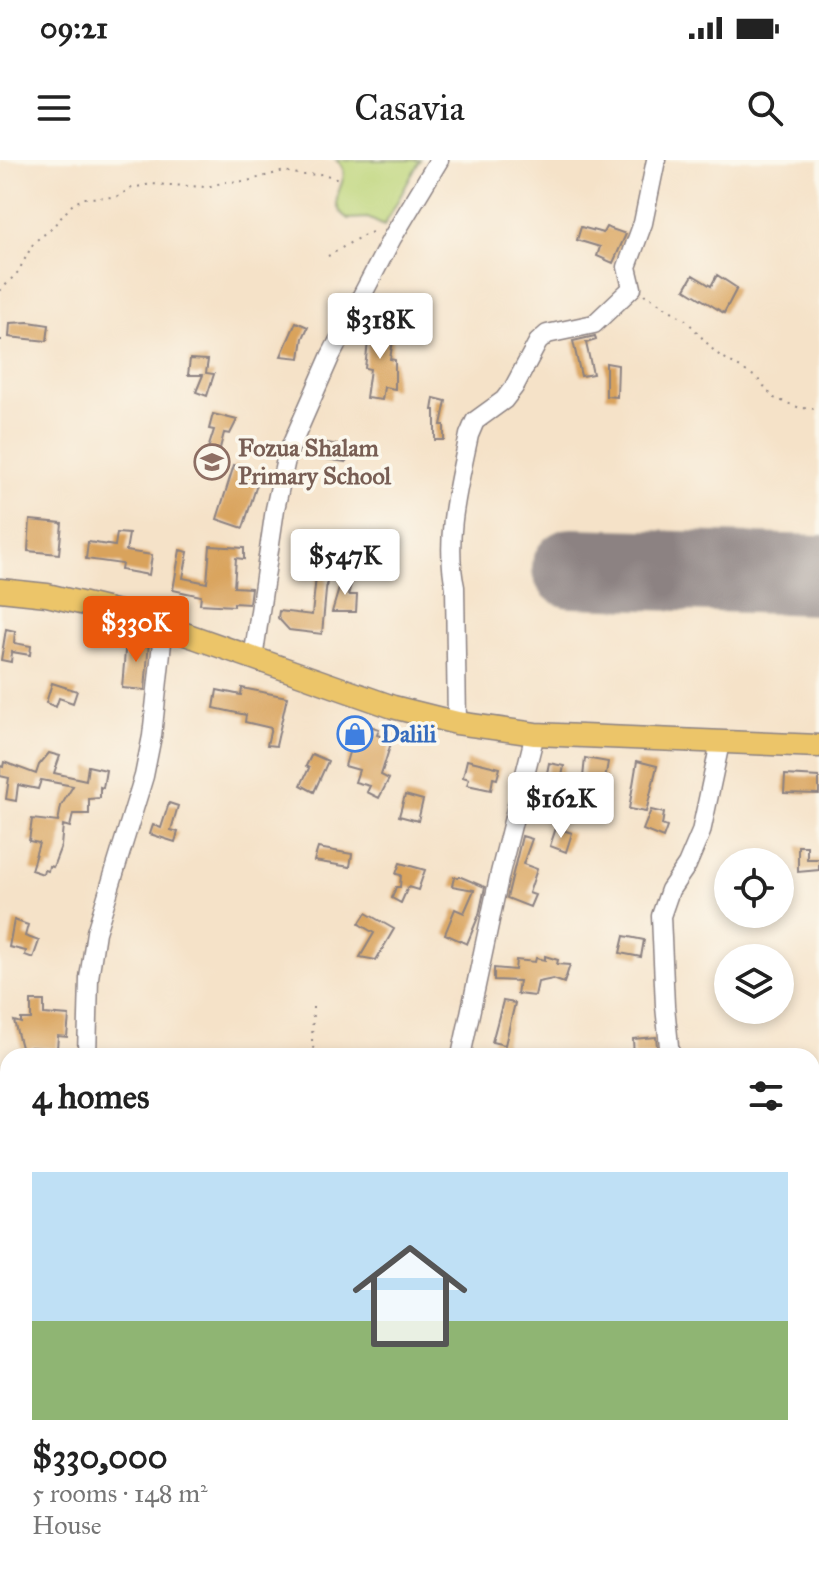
<!DOCTYPE html>
<html lang="en">
<head>
<meta charset="utf-8">
<style>
	:root { --surface:#fff; --page:#f6f6f6; --text:#222; --muted:#767676; --accent:#ea580c }
	body { margin:0; font-family:"IM FELL Great Primer",serif; background:var(--page); color:var(--text); height:100vh; display:flex; flex-direction:column; font-size:30px; white-space:nowrap }
	* { box-sizing:border-box; margin:0 }
	p { font-size:26px; color:var(--muted) }
	.icon { flex:none; width:44px; height:44px; fill:none; stroke:currentColor; stroke-width:2; stroke-linecap:round; stroke-linejoin:round }
	.map { position:relative; flex:1; overflow:hidden }
	.side { position:absolute; left:0px; top:888px; width:820px; height:538px; display:flex; flex-direction:column; background:var(--surface); border-radius:24px 24px 0 0; box-shadow:0 4px 12px #0003 }
	.side>* { flex:none }
	.buttons { position:absolute; left:714px; top:688px; display:grid; gap:16px }
	.buttons a { display:grid; place-items:center; width:80px; height:80px; border-radius:50%; background:var(--surface); box-shadow:0 4px 12px #0003; font-size:40px }
	.price { position:absolute; translate:-50% -68px; padding:0 18px; border-radius:8px; background:#fff; color:#222; font-size:26px; line-height:52px; filter:drop-shadow(0 2px 4px #0008) }
	.price::after { content:''; position:absolute; left:50%; top:48px; width:24px; height:18px; margin-left:-12px; background:inherit; clip-path:polygon(0 0,100% 0,50% 100%) }
	.price.current { background:var(--accent); color:#fff }
	ul { padding:0; list-style:none }
	li { display:grid; align-content:center; gap:16px; height:424px; padding:0 32px }
	li span { display:grid; place-items:center; height:248px; border-radius:0px; color:#555 }
	li>.icon { margin-inline-start:auto }
	span .icon { width:144px; height:144px; fill:#fffc; stroke-width:1 }
	li b { font-size:34px }
	h2 { display:flex; justify-content:space-between; align-items:center; height:96px; padding:0 32px; font-size:34px }
	.status { display:flex; justify-content:space-between; align-items:center; height:56px; padding:0 40px; background:var(--surface); direction:ltr }
	.status svg { height:22px; fill:currentColor }
	header { display:flex; justify-content:space-between; align-items:center; height:104px; padding:0 32px; background:var(--surface); font-size:36px; font-weight:600 }
	.map>svg:first-child { display:block }
</style>
</head>
<body>
<div class="status"><b>09:21</b><svg viewBox="0 0 49 12"><path d="M0 12V9h3v3zM5 12V6h3v6zM10 12V3h3v9zM15 12V0h3v12zM26 1h20v11H26zM47 4h2v5h-2z"/></svg></div>
<header><svg class="icon" aria-label="menu" viewBox="0 0 24 24"><path d="M4 6h16M4 12h16M4 18h16"/></svg>Casavia<svg class="icon" aria-label="search" viewBox="0 0 24 24"><circle cx="10" cy="10" r="6"/><path d="M15 15l6 6"/></svg></header>
<div class="map">
<svg width="819" height="1425" viewBox="0 0 819 1425">
	<rect width="100%" height="100%" fill="#fbf7ec"/>
	<filter id="ink" filterUnits="userSpaceOnUse"><feTurbulence type="fractalNoise" baseFrequency=".0125" numOctaves="2"/><feDisplacementMap in="SourceGraphic" scale="16" xChannelSelector="R" yChannelSelector="G"/><feConvolveMatrix kernelMatrix="1 2 1 2 8 2 1 2 1" color-interpolation-filters="sRGB"/></filter>
	<filter id="wash" filterUnits="userSpaceOnUse"><feTurbulence type="fractalNoise" baseFrequency=".006" numOctaves="4" result="noise"/><feDisplacementMap in="SourceGraphic" scale="32" xChannelSelector="R" yChannelSelector="G"/><feGaussianBlur stdDeviation="1.8" result="paint"/><feColorMatrix in="noise" values="0 0 0 0 0 0 0 0 0 0 0 0 0 0 0 0 0 1.4 0 .05"/><feComposite in="paint" operator="in"/></filter>
	<g filter="url(#wash)">
		<rect width="100%" height="100%" fill="#f5e2c8"/>
		<path fill="#bed57a" stroke="#707c5a" stroke-width="2" d="M336,0H420L384,66L368,58L348,59C318,38 360,18 336,0Z"/>
		<g fill="none" stroke-linecap="round" stroke-linejoin="round">
			<path stroke="#8c8282" stroke-width="80" d="M572,408L819,415"/>
		</g>
		<g id="blocks">
			<path fill="#d9a35b" d="M581,67L603,73L606,67L626,74L613,103L597,96L600,87L577,80Z
				M693,115L711,126L717,115L737,128L724,153L685,129Z
				M29,162L49,165L47,181L9,177L10,163Z
				M296,162L308,167L303,178L300,198L281,196Z
				M370,164L395,168L390,199L395,200V229L384,227L382,240L366,238L370,209L365,208Z
				M595,176L596,180L586,183L593,214L581,216L573,181Z
				M190,199L208,200L206,213L214,214L207,236L196,232L203,215H188Z
				M606,203L618,205L617,237L606,236Z
				M434,238L446,241L441,265H444V280H435V250H432Z
				M213,254L237,260L230,274L224,273L219,292L208,289L214,270L209,269Z
				M322,282L349,287L346,302L319,298Z
				M234,305L261,312L243,368L217,359Z
				M30,360L62,363L59,394L28,391Z
				M117,373L129,374L126,391L152,395L149,415L121,410L122,404L86,399L88,382L115,386Z
				M210,386L244,388V399L236,398L234,427L251,428L249,444L234,443V446L200,444L201,436L173,430L180,390L188,392L183,418L207,423Z
				M317,407L328,409L322,474L289,470L278,458L279,451L312,455Z
				M343,415L353,418L348,435H357L356,452H332Z
				M6,469L15,471L14,483L31,486L30,495L12,492L11,502L1,500Z
				M126,479L149,481L145,530L122,528Z
				M52,523L77,531L73,543L59,538L56,547L46,543Z
				M242,528L287,537L276,586L267,585L271,568L245,562L246,555L214,548L217,530L241,535Z
				M358,562L379,569L377,575L392,580L381,615L389,619L379,638L367,632L370,626L355,622L359,610L345,606Z
				M49,593L60,596L54,613L86,620L88,606L106,610L103,628L100,627V638L89,639V654H73L70,667L63,665L61,686L53,707L49,706L48,711L44,710L43,714L31,710L39,683L29,681L32,659L58,662L61,646L73,626L41,620L38,629L18,625L16,641L6,639L9,618L0,616V606L3,607L4,602L36,614L39,605Z
				M312,594L328,601L314,632L301,625L309,608L306,606Z
				M585,598L608,602L605,620L597,618L593,649L580,647Z
				M467,600L500,608L497,619L493,618L491,630L467,625L469,619L463,617Z
				M637,601L657,606L646,652L629,649Z
				M549,603L564,606L559,632L548,629L550,619L546,618Z
				M785,615L819,617V634L784,633Z
				M405,635L423,640L418,661L399,656Z
				M169,643L178,646L171,670L178,672L175,682L150,674L153,665L161,668Z
				M651,650L664,653L662,665L667,667L663,678L643,670Z
				M556,668L572,673L566,692L550,686Z
				M522,676L532,679L523,704L537,709L529,733L535,735L530,747L507,738Z
				M798,686H807V699H819V710L798,712Z
				M318,688L352,694L350,707L314,701Z
				M400,703L425,710L418,730L408,727L401,743L392,738L396,727H400L401,715L396,714Z
				M454,717H461L485,727L479,755L467,784L445,774L455,749L464,753L474,730L452,726Z
				M366,753L394,769L376,800L360,797L374,773L359,764Z
				M14,760L28,765L25,776L39,781L33,798L25,795L26,791L9,787Z
				M624,776L644,780L641,797L620,793Z
				M545,796L558,800L557,804L570,805L564,823L553,819L538,822L535,836L517,834L519,821L494,820V808L515,810L516,800L535,802L536,798L545,800Z
				M31,841H44V854L69,856L67,877L58,876L57,889L31,887L33,892L23,895L14,861L21,863V859H31Z
				M503,841L515,843L505,885L492,882Z
				M656,877L658,896H634L633,879Z"/>
		</g>
	</g>
	<g filter="url(#ink)">
		<use href="#blocks" fill-opacity="0" stroke="#8c8282" stroke-width="2"/>
		<g fill="none" stroke-linecap="round" stroke-linejoin="round">
			<defs>
				<path id="minor" d="M253,499L275,349L287,295L330,197L392,78L439,0
					M457,563L455,427C444,377 459,324 469,275L475,261L504,240L514,227L538,182L547,174L594,164L632,128L627,107L643,63L656,0
					M87,896L89,818L96,772L144,616L152,576L164,464
					M461,896L500,713L535,574
					M670,896L665,846L661,756L670,730L687,705L701,672L720,583
					M0,1032L8,1033
					M812,1265L819,1273
					M78,1425L79,1418
					M404,1425L406,1418"/>
				<path id="major" d="M0,430L47,435L131,455L393,547L457,563L535,574L819,586"/>
			</defs>
			<use href="#minor" stroke="#8c8282" stroke-width="21"/>
			<use href="#major" stroke="#8c8282" stroke-width="25"/>
			<path stroke="#8c8282" stroke-width="2" stroke-dasharray="2 6" stroke-linecap="butt" d="M328,96C343,88 361,74 377,71
				M0,131L18,112L34,82L50,70L73,44L84,38L116,37L132,28L151,24L207,27L225,22L247,21L284,11L303,15L323,14L339,19
				M644,134L686,160L716,193L757,218L774,238L800,248L819,249
				M0,180H2
				M313,847L312,882L315,896
				M343,1418L356,1425"/>
			<use href="#minor" stroke="#fff" stroke-width="18"/>
			<use href="#major" stroke="#ecc569" stroke-width="22"/>
		</g>
	</g>
	<defs>
		<symbol id="school-ring" viewBox="-11 -11 22 22"><circle r="9.5" fill="#fbf7ec" stroke="#8d6e63" stroke-width="1.5"/><path d="M0-5L7-2L0 1L-7-2ZM-4 1L0 2.5L4 1V4Q0 6-4 4Z" fill="#8d6e63"/></symbol>
		<symbol id="shop-ring" viewBox="-11 -11 22 22"><circle r="9.5" fill="#fbf7ec" stroke="#3f7fe0" stroke-width="1.5"/><path d="M-5-2.5h2.3a2.7 3.5 0 0 1 5.4 0H5L5.5 6h-11ZM-1.5-2.5h3a1.5 2.3 0 0 0-3 0Z" fill="#3f7fe0"/></symbol>
	</defs>
	<g fill-rule="evenodd">
		<use href="#school-ring" x="192" y="282" width="40" height="40"/>
		<use href="#shop-ring" x="335" y="554" width="40" height="40"/>
	</g>
	<g text-anchor="middle" stroke-width="7" stroke-linejoin="round" paint-order="stroke">
		<g font-size="24" font-weight="bold" fill="#785e54" stroke="#fbf7ec" text-anchor="start">
			<text x="238" y="296">Fozua Shalam<tspan x="238" dy="28">Primary School</tspan></text>
		</g>
		<g font-size="24" font-weight="bold" fill="#366cbe" stroke="#fbf7ec" text-anchor="start">
			<text x="381" y="582">Dalili</text>
		</g>
	</g>
</svg>
<div class="buttons">
<a><svg class="icon" aria-label="locate" viewBox="0 0 24 24"><circle cx="12" cy="12" r="6"/><path d="M12 2v4M12 18v4M2 12h4M18 12h4"/></svg></a>
<a><svg class="icon" aria-label="layers" viewBox="0 0 24 24"><path d="M12 4l9 5-9 5-9-5zM3 14l9 5 9-5"/></svg></a>
</div>
<b class="price" style="left:380px;top:201px">$318K</b>
<b class="price" style="left:345px;top:437px">$547K</b>
<b class="price current" style="left:136px;top:504px">$330K</b>
<b class="price" style="left:561px;top:680px">$162K</b>
<section class="side">
<h2>4 homes<svg class="icon" aria-label="filters" viewBox="0 0 24 24"><path d="M4 7h16M4 17h16"/><circle cx="9" cy="7" r="2"/><circle cx="15" cy="17" r="2"/></svg></h2>
<ul>
<li><span style="background:linear-gradient(#bfe0f5 60%,#8fb573 0)"><svg class="icon" aria-label="home" viewBox="0 0 24 24"><path d="M3 11l9-7 9 7M6 9v11h12V9"/></svg></span><div><b>$330,000</b><p>5 rooms · 148 m²</p><p>House</p></div></li>
</ul>
</section>
</div>
</body>
</html>
